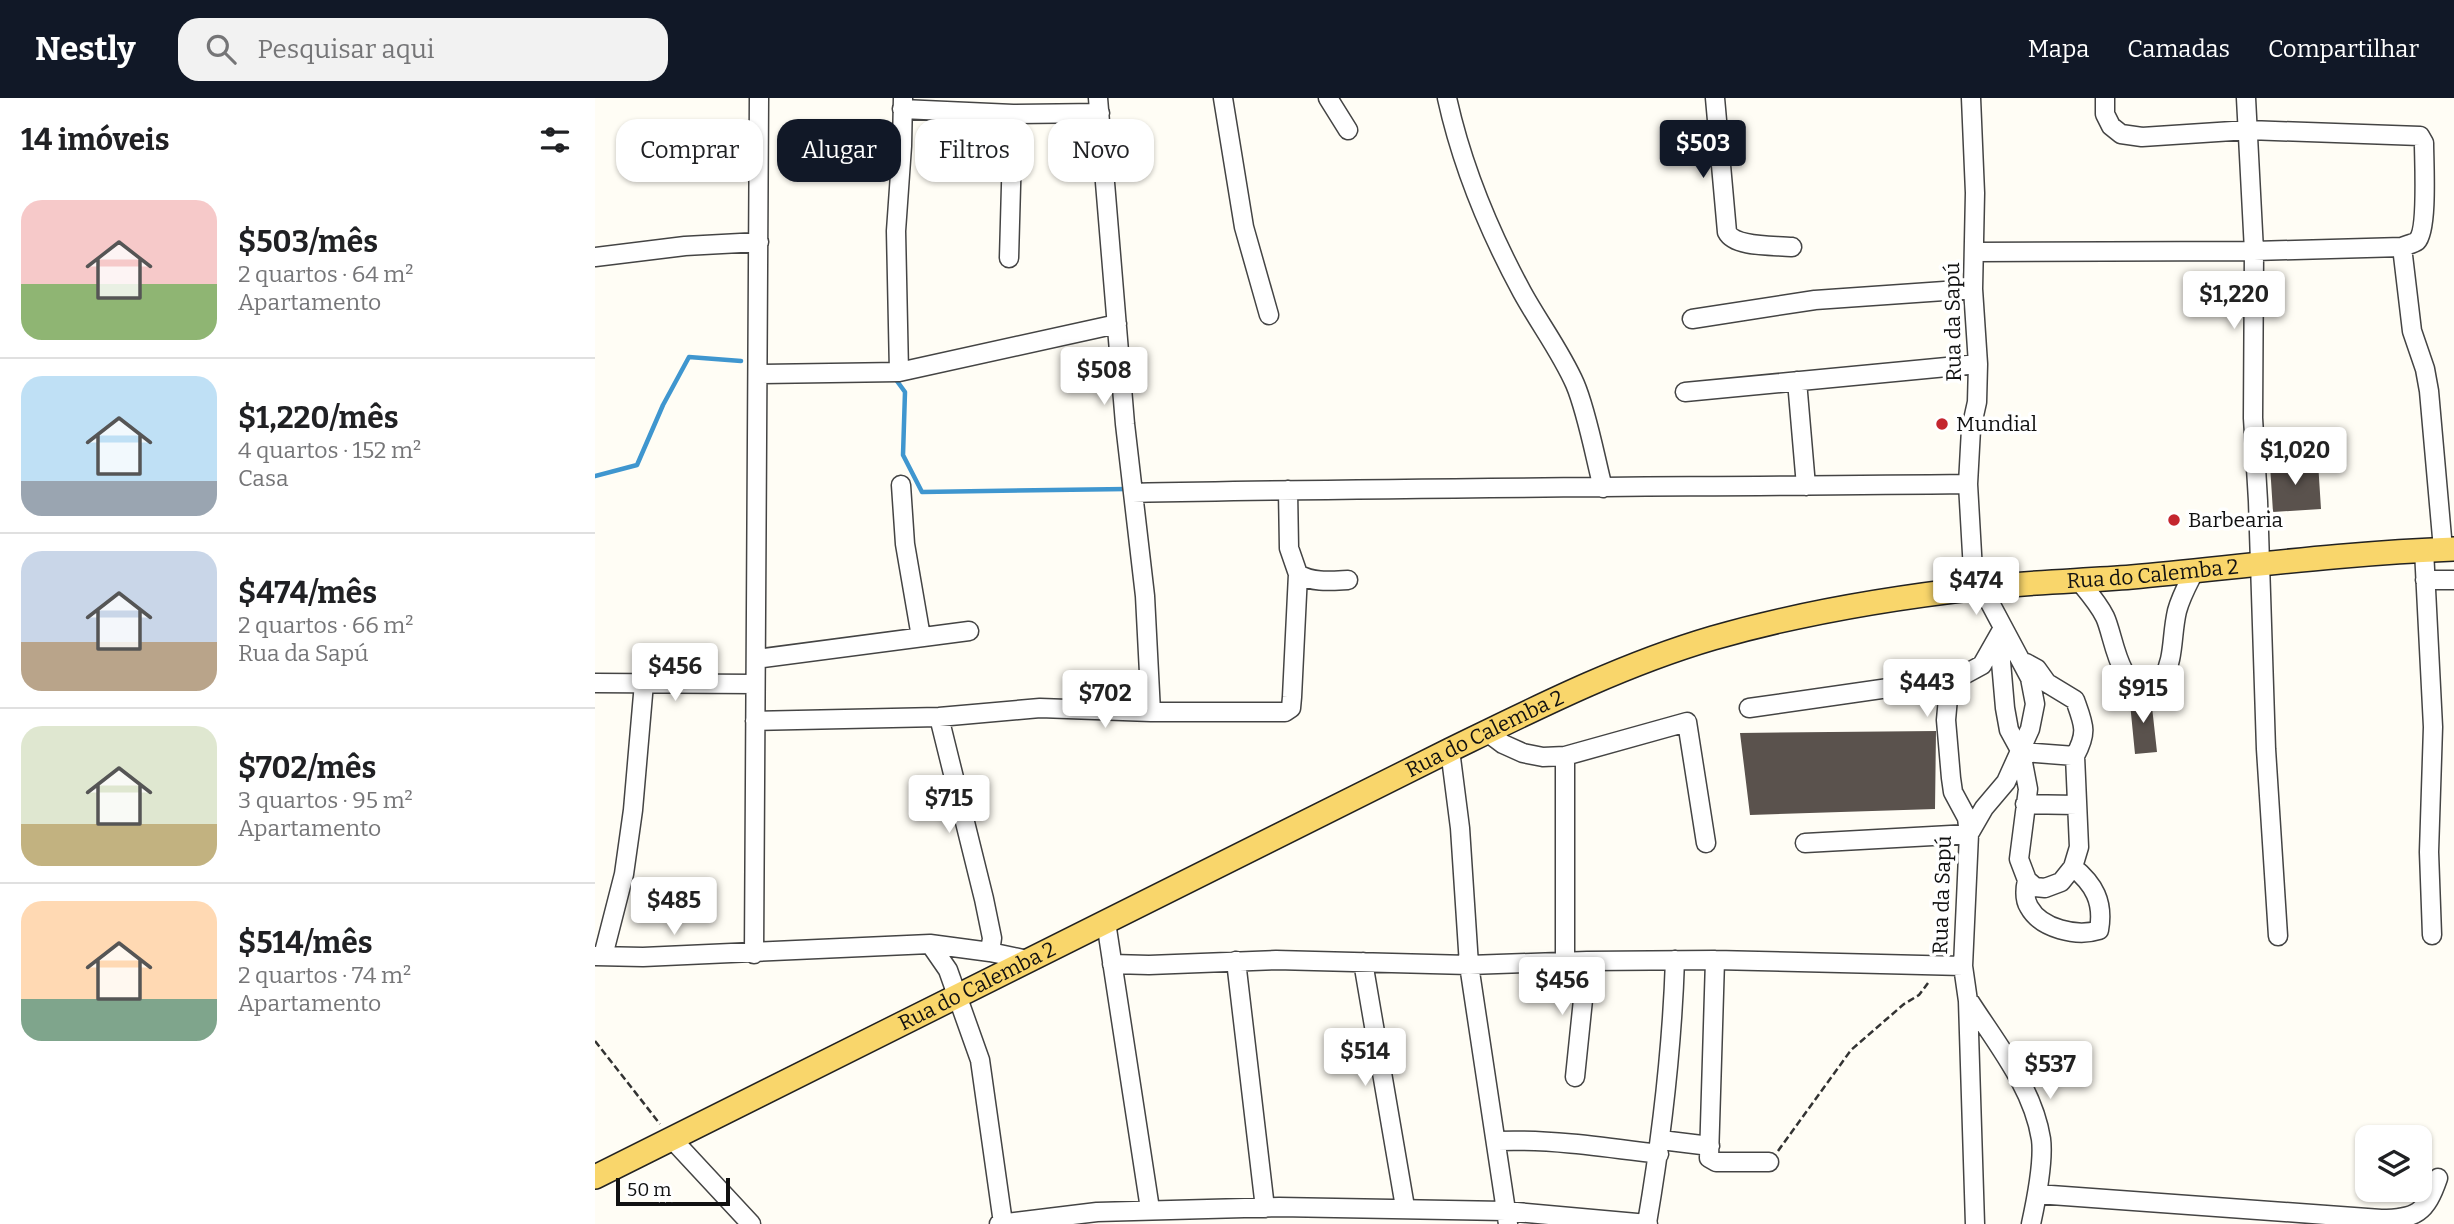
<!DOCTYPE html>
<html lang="pt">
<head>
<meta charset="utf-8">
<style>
	:root { --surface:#fff; --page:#f2f2f2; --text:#202124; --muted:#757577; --line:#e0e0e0; --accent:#111827 }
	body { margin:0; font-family:Bitter,serif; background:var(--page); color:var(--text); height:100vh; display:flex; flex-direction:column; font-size:26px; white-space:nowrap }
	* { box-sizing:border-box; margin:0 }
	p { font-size:23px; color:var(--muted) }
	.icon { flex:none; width:38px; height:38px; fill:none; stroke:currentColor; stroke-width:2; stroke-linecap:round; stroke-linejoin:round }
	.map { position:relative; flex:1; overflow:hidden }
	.sheet { display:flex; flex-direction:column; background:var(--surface); width:595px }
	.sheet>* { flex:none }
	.hud { position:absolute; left:21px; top:21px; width:665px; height:63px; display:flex; gap:14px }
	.fabs { position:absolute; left:1760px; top:1027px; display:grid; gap:14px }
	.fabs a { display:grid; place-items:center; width:77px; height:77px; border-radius:14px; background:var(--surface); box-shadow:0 2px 5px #0004; font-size:35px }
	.scale { position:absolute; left:21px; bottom:18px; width:114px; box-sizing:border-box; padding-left:7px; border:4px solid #111; border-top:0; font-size:19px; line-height:24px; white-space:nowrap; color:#111; -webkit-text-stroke:5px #fff; paint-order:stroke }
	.price { position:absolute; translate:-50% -60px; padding:0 16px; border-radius:7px; background:#fff; color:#222; font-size:23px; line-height:46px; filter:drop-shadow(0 2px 4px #0008) }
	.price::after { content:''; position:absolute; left:50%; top:42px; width:21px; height:16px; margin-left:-10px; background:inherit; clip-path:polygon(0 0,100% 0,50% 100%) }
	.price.selected { background:var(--accent); color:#fff }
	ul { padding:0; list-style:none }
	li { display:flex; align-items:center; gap:21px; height:175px; padding:0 21px }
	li+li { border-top:2px solid var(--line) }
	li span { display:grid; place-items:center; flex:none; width:196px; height:140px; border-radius:21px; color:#555 }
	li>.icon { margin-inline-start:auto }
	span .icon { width:84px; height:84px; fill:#fffc; stroke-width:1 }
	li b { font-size:30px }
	h2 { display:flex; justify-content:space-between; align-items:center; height:84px; padding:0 21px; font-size:30px }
	.pill { padding:0 24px; border-radius:21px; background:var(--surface); box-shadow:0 2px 5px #0004; font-size:24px; line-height:63px }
	.pill.selected { background:var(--accent); color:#fff }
	header { display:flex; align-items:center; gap:42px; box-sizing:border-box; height:98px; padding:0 35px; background:var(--accent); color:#fff }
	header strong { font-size:33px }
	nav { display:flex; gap:38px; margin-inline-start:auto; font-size:24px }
	.search { width:490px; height:63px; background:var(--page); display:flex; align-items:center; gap:18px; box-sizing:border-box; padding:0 24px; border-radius:21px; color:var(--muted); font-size:26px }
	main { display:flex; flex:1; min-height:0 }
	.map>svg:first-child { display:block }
</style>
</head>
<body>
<header>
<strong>Nestly</strong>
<div class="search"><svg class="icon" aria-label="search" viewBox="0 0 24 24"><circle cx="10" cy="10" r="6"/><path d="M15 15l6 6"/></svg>Pesquisar aqui</div>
<nav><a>Mapa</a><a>Camadas</a><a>Compartilhar</a></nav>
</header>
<main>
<section class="sheet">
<h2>14 imóveis<svg class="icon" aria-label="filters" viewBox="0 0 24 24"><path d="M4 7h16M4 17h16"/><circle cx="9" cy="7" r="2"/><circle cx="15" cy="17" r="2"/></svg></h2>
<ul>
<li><span style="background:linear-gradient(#f6c9c9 60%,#8fb573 0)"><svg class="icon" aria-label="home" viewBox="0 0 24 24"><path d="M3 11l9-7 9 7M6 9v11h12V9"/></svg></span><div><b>$503/mês</b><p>2 quartos · 64 m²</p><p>Apartamento</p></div></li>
<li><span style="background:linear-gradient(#bfe0f5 75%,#9aa5b1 0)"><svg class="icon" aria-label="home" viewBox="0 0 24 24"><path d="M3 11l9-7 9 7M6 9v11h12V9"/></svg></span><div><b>$1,220/mês</b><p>4 quartos · 152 m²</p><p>Casa</p></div></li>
<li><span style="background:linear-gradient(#c9d6e8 65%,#b9a48a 0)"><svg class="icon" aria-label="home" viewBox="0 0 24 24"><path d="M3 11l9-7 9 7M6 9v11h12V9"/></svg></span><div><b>$474/mês</b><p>2 quartos · 66 m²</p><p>Rua da Sapú</p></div></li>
<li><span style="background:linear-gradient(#dfe7d0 70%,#c2b280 0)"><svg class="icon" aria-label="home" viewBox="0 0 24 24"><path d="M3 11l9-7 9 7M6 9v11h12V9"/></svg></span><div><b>$702/mês</b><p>3 quartos · 95 m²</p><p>Apartamento</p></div></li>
<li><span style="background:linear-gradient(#ffd9b3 70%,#7fa58c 0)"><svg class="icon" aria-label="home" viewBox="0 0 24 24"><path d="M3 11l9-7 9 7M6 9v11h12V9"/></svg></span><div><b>$514/mês</b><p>2 quartos · 74 m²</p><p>Apartamento</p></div></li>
</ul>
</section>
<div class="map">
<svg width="1859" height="1126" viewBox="0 0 1859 1126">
	<rect width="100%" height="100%" fill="#fffdf5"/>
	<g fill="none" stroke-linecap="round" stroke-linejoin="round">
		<path stroke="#3f96cf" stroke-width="4.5" d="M299,279L310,294L308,357L327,394L532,391
			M0,378L42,367L68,307L94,259L146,263"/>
	</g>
	<path fill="#5a524d" d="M1723,364L1726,411L1678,414L1675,367Z
		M1534,595L1540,598L1556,600L1562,654L1540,656Z
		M1341,633L1340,711L1155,717L1145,635Z"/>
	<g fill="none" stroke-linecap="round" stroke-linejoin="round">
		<defs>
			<path id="minor" d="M503,0L530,326L550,498L556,614
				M628,0L649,129L674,217
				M733,0L753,32
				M852,0C867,68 894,133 927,194C944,225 966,254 980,286C992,314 1000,359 1008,390
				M1120,0L1132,134C1140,150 1180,147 1197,149
				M1651,0L1659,153L1658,320L1663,403L1671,651L1683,838
				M307,11L418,16L505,15
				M1807,149L1817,233L1830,271L1834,293L1848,451
				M1379,154L1659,153L1807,149C1811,147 1818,146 1822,143C1833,132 1829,63 1829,45L1825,38L1653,32L1547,39L1526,36L1516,28L1510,16V0
				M0,159L90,148L164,144
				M414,160L418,16
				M1097,221L1220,202L1378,191
				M304,274L301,133L307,48L308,0
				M163,276L304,274L522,226
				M1202,283L1211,388
				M1090,294L1383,266
				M306,387L310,446L326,539
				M693,392L694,450L703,476C719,485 735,483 753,482
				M538,395C816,389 1094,389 1373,386
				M1829,452L1838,629L1834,754L1837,837
				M1830,482H1859
				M1484,483C1493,494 1503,505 1510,519C1519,538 1523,590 1552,589C1556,589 1563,585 1567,583C1580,559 1576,539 1582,513C1586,498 1593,486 1600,472
				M1407,537L1406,564L1410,610L1414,632L1426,654L1433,691L1424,761L1432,782L1440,789L1450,790L1466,784L1478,769L1484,749L1480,658L1426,654
				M161,561L374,533
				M1431,565L1442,571L1452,585L1480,602C1489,627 1493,634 1480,658
				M0,585L160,586
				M1154,610L1363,580
				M344,619L389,801L397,840L395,854
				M160,623L344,619L445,610L556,614H690L696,610L697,599L703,476
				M892,634L908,646L928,655L948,659L970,658L1092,624L1111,745
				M855,652L865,730L874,867L913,1126
				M1430,706L1482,707
				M1374,736L1389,710L1411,684L1435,631L1440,606L1435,580L1378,473L1373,386L1376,331L1382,304L1383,266L1378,191L1380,95L1376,0
				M1210,745L1374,736
				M1432,782C1430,791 1429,801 1434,809C1446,831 1482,839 1504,832C1509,804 1499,786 1478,769
				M511,824L555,1111
				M335,846L353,872L385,962L408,1125
				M159,856L164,0
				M0,858L48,859L335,846L395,854L433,862
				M8,858L29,776L38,712L49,585
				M1120,862L1114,1060L1121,1064H1174
				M641,863L670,1110
				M768,864L810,1109
				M970,865V658
				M517,866L554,867L681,862L874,867L992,863L1120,862L1368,868
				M1375,904C1402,946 1438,990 1446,1041C1449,1064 1441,1103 1436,1126
				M980,979L992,863
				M77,1041L156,1126
				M1066,1042L1115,1048
				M902,1043C956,1041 1010,1049 1064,1056
				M1442,1096L1786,1121C1821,1121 1831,1115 1843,1080
				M1052,1125C1067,1037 1077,951 1080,862
				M404,1126L502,1114L684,1109L910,1113L1053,1126
				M1380,1126L1373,903L1368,868L1374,736L1372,720L1358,694L1356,680L1351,622L1353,600L1363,580L1387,567L1408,530"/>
			<g id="major">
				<path id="s1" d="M0,1079L855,652C941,610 1026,567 1118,540C1205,515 1295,500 1384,490C1434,484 1486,483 1537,479C1644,469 1751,455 1859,451"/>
			</g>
		</defs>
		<use href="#minor" stroke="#444" stroke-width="21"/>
		<use href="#major" stroke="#222" stroke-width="26"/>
		<path stroke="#333" stroke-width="2.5" stroke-dasharray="7 3.5" stroke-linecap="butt" d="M0,943L65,1026
			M1183,1053L1256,952L1309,906L1324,897L1333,885"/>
		<use href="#minor" stroke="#fff" stroke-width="18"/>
		<use href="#major" stroke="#f9d66b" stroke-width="23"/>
	</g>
	<g fill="#c4262e" stroke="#fff" stroke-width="2.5">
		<circle cx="1347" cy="326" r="7"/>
		<circle cx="1579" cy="422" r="7"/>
	</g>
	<g text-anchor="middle" stroke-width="7" stroke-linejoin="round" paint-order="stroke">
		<g font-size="21" fill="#111" stroke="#fff">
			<text transform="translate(1358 224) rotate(-91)" y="7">Rua da Sapú</text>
			<text dy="7" stroke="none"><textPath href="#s1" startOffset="1687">Rua do Calemba 2</textPath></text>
			<text dy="7" stroke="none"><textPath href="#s1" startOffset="994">Rua do Calemba 2</textPath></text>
			<text transform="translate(1347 797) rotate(-88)" y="7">Rua da Sapú</text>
			<text dy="7" stroke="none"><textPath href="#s1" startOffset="427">Rua do Calemba 2</textPath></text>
		</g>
		<g font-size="21" fill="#111" stroke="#fff" text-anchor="start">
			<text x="1361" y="333">Mundial</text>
			<text x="1593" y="429">Barbearia</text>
		</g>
	</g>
</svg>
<div class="fabs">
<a><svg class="icon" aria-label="layers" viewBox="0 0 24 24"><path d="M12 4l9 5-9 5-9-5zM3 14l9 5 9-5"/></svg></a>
</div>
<div class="scale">50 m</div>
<b class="price selected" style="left:1108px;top:82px">$503</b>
<b class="price" style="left:1639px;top:233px">$1,220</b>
<b class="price" style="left:509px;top:309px">$508</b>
<b class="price" style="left:1700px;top:389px">$1,020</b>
<b class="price" style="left:1381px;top:519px">$474</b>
<b class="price" style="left:80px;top:605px">$456</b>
<b class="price" style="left:1332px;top:621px">$443</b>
<b class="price" style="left:1548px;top:627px">$915</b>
<b class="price" style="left:510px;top:632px">$702</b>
<b class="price" style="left:354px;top:737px">$715</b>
<b class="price" style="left:79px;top:839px">$485</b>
<b class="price" style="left:967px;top:919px">$456</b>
<b class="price" style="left:770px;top:990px">$514</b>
<b class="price" style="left:1455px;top:1003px">$537</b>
<div class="hud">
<a class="pill">Comprar</a>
<a class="pill selected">Alugar</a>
<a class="pill">Filtros</a>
<a class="pill">Novo</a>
</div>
</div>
</main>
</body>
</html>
